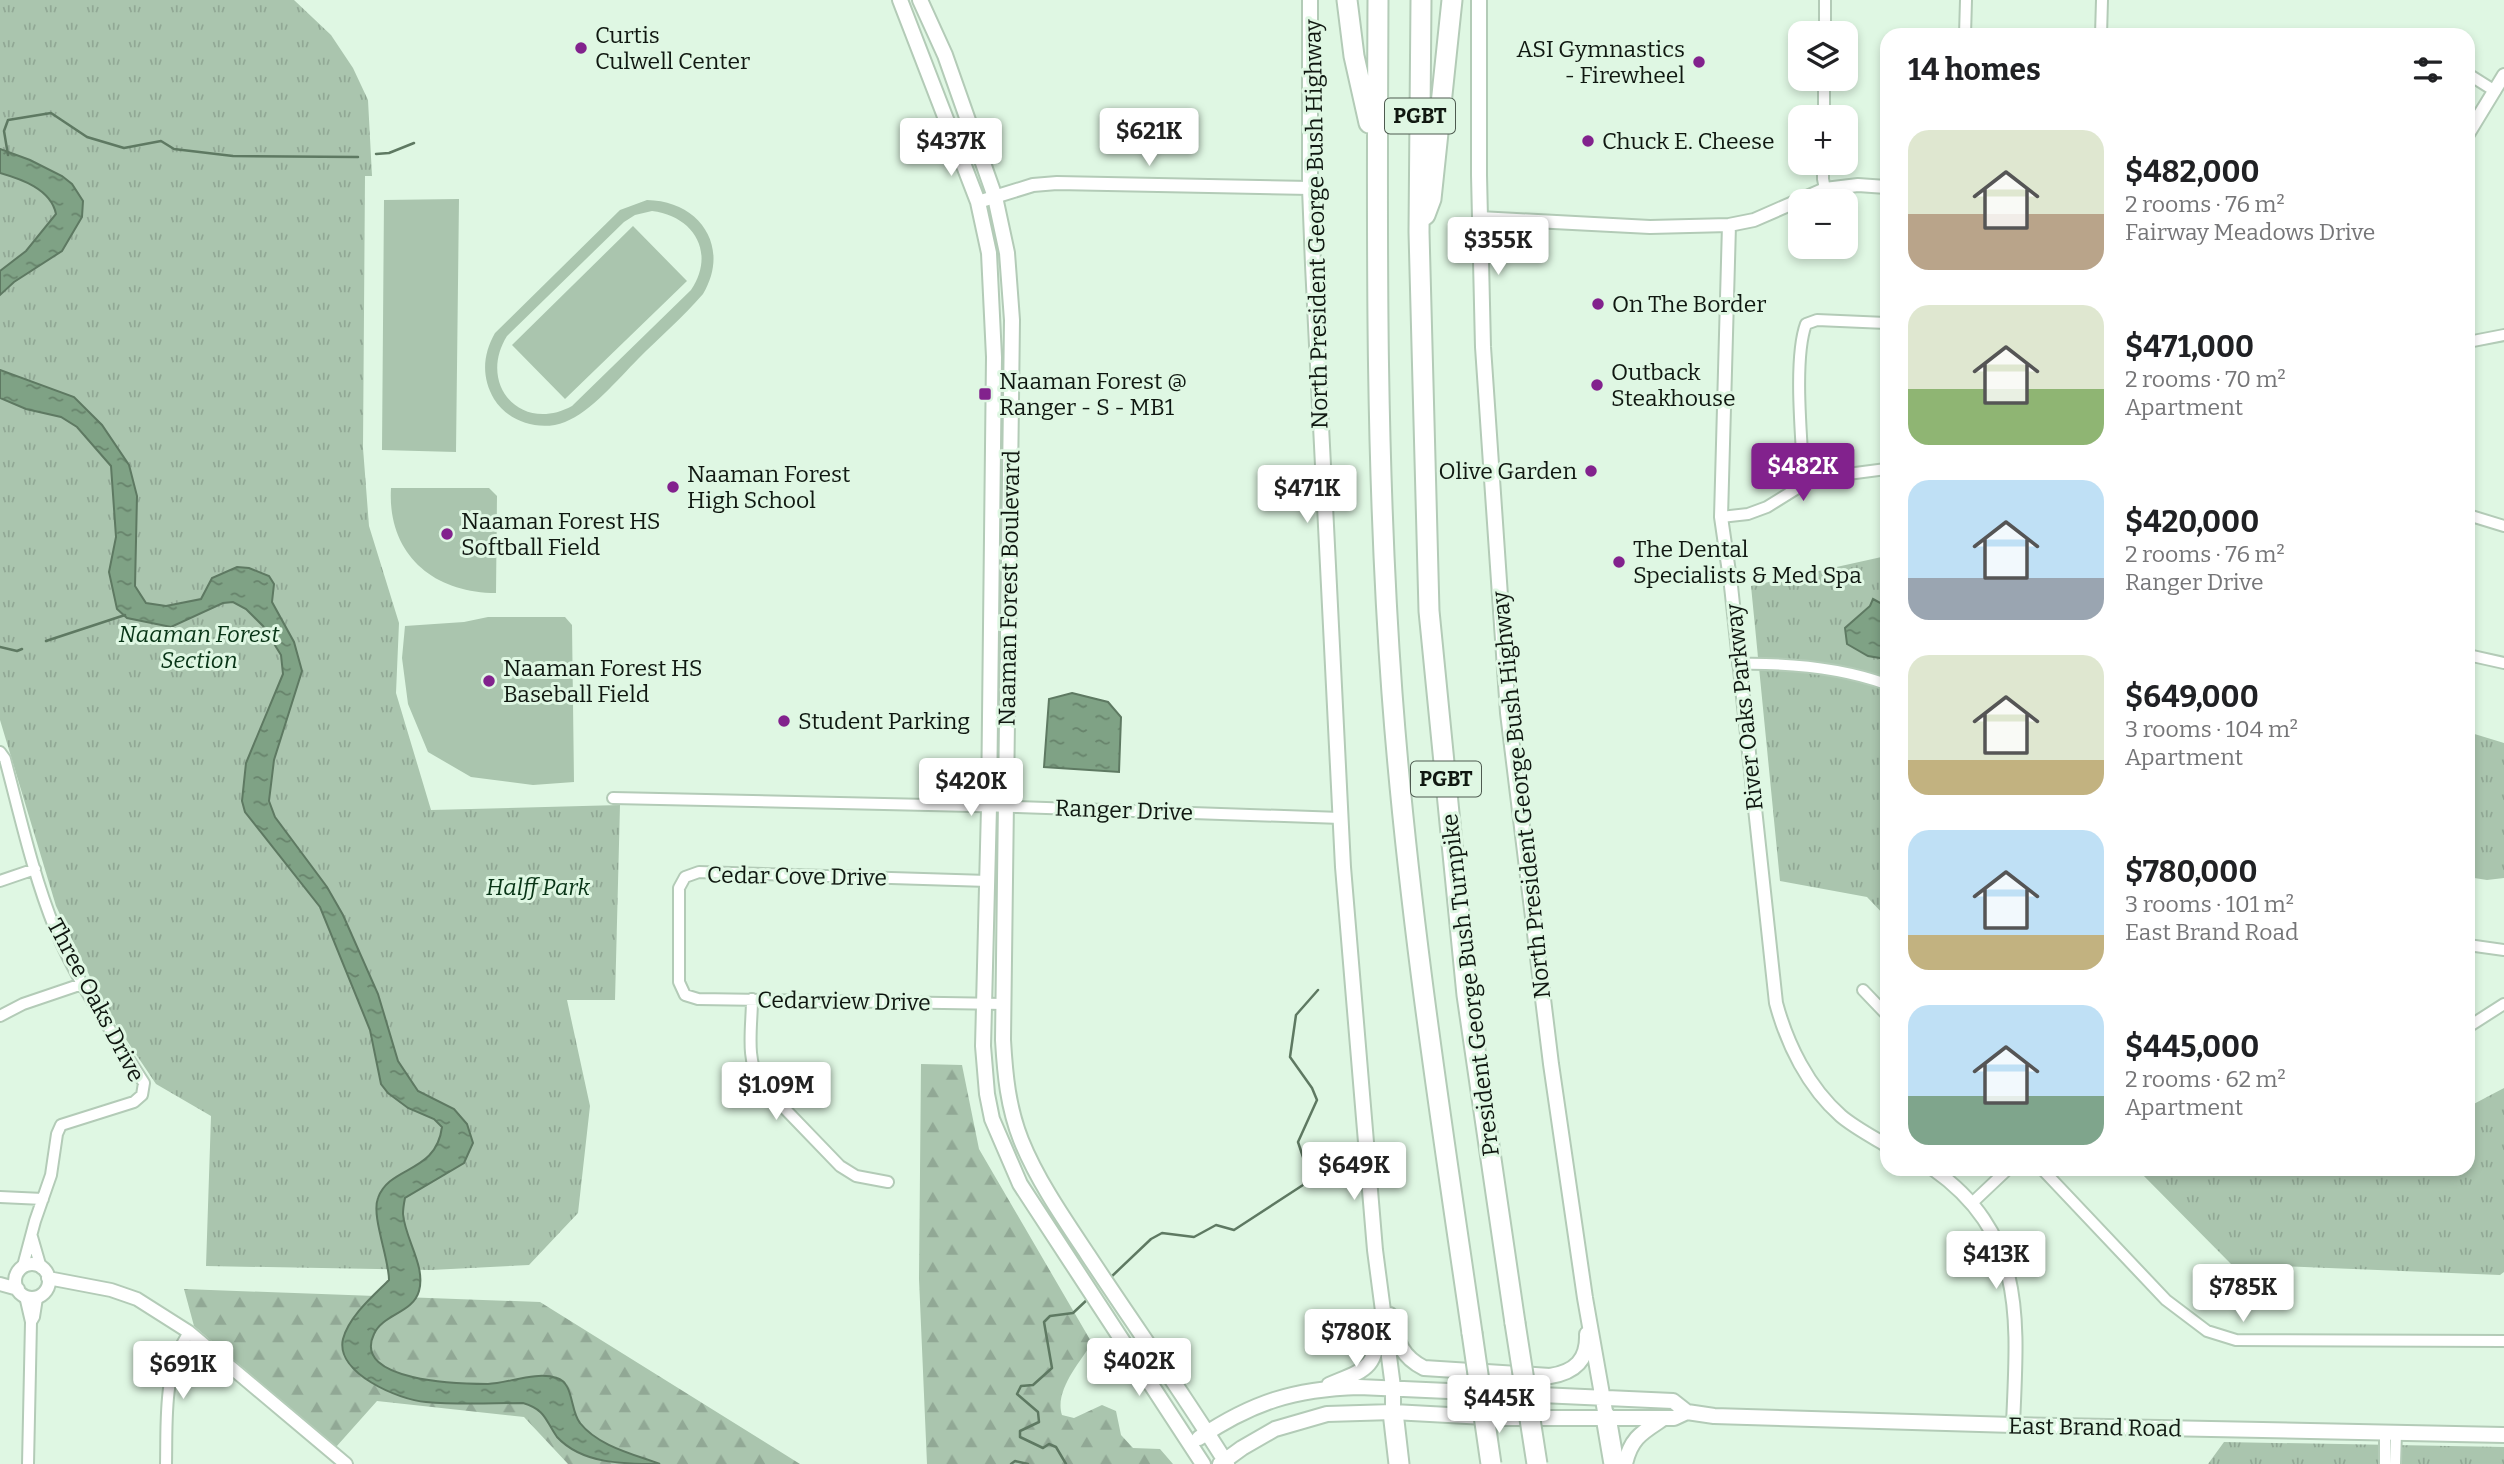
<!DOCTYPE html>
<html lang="en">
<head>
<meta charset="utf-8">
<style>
	:root { --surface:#fff; --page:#f6f6f6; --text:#202124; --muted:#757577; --accent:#82228d }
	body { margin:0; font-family:Bitter,serif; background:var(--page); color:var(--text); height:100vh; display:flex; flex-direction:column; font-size:26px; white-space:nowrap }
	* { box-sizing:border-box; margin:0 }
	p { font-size:23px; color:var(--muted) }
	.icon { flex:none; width:38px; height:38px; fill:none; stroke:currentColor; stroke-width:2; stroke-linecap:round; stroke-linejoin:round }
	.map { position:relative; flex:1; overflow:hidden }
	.drawer { position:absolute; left:1880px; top:28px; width:595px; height:1148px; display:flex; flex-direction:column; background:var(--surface); border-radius:21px; box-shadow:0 4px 10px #0003 }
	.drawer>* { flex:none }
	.fabs { position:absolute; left:1788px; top:21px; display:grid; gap:14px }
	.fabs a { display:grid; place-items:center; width:70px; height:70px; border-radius:14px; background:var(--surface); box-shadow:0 4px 10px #0003; font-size:35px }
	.price { position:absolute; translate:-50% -60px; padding:0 16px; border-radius:7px; background:#fff; color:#222; font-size:23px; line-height:46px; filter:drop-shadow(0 2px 4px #0008) }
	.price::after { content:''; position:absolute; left:50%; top:42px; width:21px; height:16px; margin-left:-10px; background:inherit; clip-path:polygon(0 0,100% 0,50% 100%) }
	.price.selected { background:var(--accent); color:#fff }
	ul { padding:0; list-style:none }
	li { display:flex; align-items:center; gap:21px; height:175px; padding:0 28px }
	li span { display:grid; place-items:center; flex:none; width:196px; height:140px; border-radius:21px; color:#555 }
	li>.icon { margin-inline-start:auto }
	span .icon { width:84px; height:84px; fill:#fffc; stroke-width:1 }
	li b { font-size:30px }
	h2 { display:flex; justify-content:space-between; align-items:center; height:84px; padding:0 28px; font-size:30px }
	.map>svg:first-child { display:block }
</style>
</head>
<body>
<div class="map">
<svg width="2504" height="1464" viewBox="0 0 2504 1464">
	<defs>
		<pattern id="grass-tufts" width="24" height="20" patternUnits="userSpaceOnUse" patternTransform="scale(1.75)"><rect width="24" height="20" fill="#aac5ae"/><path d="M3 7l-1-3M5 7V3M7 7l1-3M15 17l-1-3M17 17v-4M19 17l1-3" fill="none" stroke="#91a895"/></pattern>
		<pattern id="forest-firs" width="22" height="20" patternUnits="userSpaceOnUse" patternTransform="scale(1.75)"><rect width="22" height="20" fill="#aac5ae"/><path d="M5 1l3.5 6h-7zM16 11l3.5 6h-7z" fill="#91a895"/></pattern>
		<pattern id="water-ripples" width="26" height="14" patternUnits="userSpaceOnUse" patternTransform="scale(1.75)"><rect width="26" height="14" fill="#7fa285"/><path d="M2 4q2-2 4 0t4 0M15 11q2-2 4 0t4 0" fill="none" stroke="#67836b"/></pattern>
	</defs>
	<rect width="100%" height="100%" fill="#dff7e3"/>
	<path fill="url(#grass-tufts)" d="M0,0H294L331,35L353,68L368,100L372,176H365L363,448L369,526L399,623L396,693L431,810L620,805L615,1000H567L590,1106L578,1213L529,1265L431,1270L206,1266L211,1116L156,1084L105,1008L56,906L0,720Z
		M1886,556V707L1881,733L1886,743V917L1867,897L1780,881L1751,586Z
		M2468,732L2504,743V878L2487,880L2468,877Z
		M2504,1088V1272L2500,1275L2231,1264L2137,1169H2468V1107Z
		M2224,1442L2504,1447V1464H2208Z"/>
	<path fill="url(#forest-firs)" d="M921,1064L962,1065L979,1149L1092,1343C1080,1362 1054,1391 1062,1415L1074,1418L1102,1405L1116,1411L1121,1435L1133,1448L1160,1449L1173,1464H927L919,1279Z
		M184,1289L540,1302L800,1464H568L524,1417L377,1401L336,1447L194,1326Z"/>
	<path fill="#aac5ae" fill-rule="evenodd" d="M459,199L456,452L382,450L384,200Z
		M647,200C700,201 731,247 703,294C683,317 659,338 638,359C618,379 591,412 565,422C540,432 508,422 494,399C481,377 483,354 495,333L620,210ZM652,211C694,216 716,253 691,290L572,406C521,434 477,384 507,336L624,222L635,215Z
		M633,226L687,281L565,399L512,345Z
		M391,488H489L497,496L496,593C433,593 387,554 391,488Z
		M488,617H565L572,625L574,782L533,785L471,777L428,752L408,704L402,658L405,626L464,622Z"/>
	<path fill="url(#water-ripples)" stroke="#5e7962" stroke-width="2" d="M0,149L30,160L62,176L72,184L83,201L82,217L62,251L14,282L0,295V271L26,251L56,214C51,189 21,179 0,173Z
		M0,370L74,397L102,425L129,465L137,496L135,586L146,603L166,606L201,599L212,578L237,567L249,568L269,576L274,584L272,602L294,642L302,671L274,760L269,801L275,817L327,887L343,915L378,994L398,1061L418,1091L454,1109L467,1124L473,1143L464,1163L405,1198C404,1203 403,1209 403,1214C405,1239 426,1266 419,1291C413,1313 383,1314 374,1334C351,1382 462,1384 488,1384C509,1383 536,1371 557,1378C574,1383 570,1411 580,1423C598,1446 633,1454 660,1464C623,1464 582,1464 557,1437C545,1420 546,1410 523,1403C491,1403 458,1405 426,1402C399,1400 335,1373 343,1339C349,1316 374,1295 389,1280C389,1258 371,1216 378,1198C390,1165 436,1174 442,1127L434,1119L408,1108L388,1093L381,1084L370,1030L320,907L245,812L242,801L246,763L283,674L281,655L263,626L246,609L233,602L223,603L171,627L127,618L117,609L109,572L116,537L111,466L77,427L61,417L26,409L0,398Z
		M1873,599L1886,606V659L1868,656L1847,644L1845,628L1870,606Z
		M1072,693L1108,702L1121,717L1119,772L1044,767L1049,699Z"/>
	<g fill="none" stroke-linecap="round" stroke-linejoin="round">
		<path stroke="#5e7962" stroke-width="2.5" d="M376,154L389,153L414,143
			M8,155L4,131L8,120L51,113L87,137L124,148L161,141L174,149L233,156L358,157
			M46,641L125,615
			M0,647L17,651L22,649
			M1110,1278L1151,1239L1162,1233L1194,1237L1216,1225L1234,1230L1303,1185L1308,1172L1298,1142L1317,1100L1312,1088L1290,1057L1296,1015L1318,990
			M1011,1464L1015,1461L1028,1464
			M1066,1464L1056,1447L1049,1444L1043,1448L1020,1437V1431L1039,1422L1038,1412L1017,1394L1021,1386L1033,1385L1052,1368L1044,1322L1050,1316L1073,1313L1090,1297"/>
		<defs>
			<path id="minor" d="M1825,33V0
				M1965,35L1966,0
				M2101,35L2102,0
				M2468,74L2495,91
				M1824,117V79
				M1823,163V179L1825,189
				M2468,342L2504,335
				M1804,484C1802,444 1793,359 1806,324L1817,320L1886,323
				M2468,515L2504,526
				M1721,517L1748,514L1767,507L1804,484L1825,477L1886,469
				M2468,655L2504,663
				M1738,664C1788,663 1839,667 1886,684
				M0,752L5,759C20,815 33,875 55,929C77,983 113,1033 144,1083L142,1095L134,1102L61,1125L57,1134L51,1175L35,1221L23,1266
				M613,798L1017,807L1341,818
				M0,881L35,869
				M988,881L699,872L685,877L679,888V982L685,995L698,999L1004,1004
				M2468,945L2504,950
				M1863,990L1886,1014
				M752,999C752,1027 745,1060 761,1084L840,1166L856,1176L888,1182
				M0,1016L23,1004L82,984
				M2468,1027L2504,1004
				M2042,1169L2166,1300L2207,1331L2236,1340L2504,1341
				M0,1197L43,1199
				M1972,1203L2008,1169
				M32,1237L41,1268
				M25,1296L31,1322
				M28,1464L31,1322L34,1317L37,1298
				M166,1464C167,1418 163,1372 189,1332
				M2385,1464V1431
				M2395,1464L2396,1432"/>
			<path id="tertiary" d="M2468,134L2504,75
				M978,202L1033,185L1057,183L1310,188
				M1479,218L1650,227L1729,225L1754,220L1825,189L1858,185L1886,187
				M1729,225L1721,517L1731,586L1776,1003C1787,1044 1808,1087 1841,1116C1854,1127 1871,1136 1886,1145
				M1933,1169C2028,1236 2017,1323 2013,1425
				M15 1281a17 17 0 1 1 34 0a17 17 0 1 1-34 0Z
				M48,1278L111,1290L137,1299L189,1332L346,1464
				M0,1284L18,1289"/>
			<path id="secondary" d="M900,0L978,202L989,253L994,357L989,807L983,1046L987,1094L992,1119L1020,1184L1203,1464
				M920,0L945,55L995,197L1007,253L1012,320L1003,1040C1005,1075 1008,1107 1021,1140C1037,1180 1064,1219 1088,1255C1134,1325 1183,1393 1227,1464
				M1310,0V188L1313,265L1343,867L1375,1250L1393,1387V1412
				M1479,0V175L1483,347L1508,713L1551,1064L1585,1298L1606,1417
				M1390,1315C1397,1340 1400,1356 1424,1368L1550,1376C1575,1372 1588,1360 1587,1334
				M1329,1385C1364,1370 1378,1369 1377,1327
				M1199,1438C1253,1402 1294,1389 1359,1387L1673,1401L1687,1412L1714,1416L2013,1425L2504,1435
				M1220,1464L1242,1448L1275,1429L1327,1414L1393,1412L1504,1418H1674L1687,1412
				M1625,1464C1631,1437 1643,1432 1664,1418"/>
			<path id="motorway" d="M1347,0L1354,56L1369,123
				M1378,0C1377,231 1375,462 1392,693C1408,908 1441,1120 1472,1333
				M1421,0L1419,232L1429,611L1467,995L1515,1323
				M1425,215L1431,199L1452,0
				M1393,1412L1399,1464
				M1606,1417L1614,1464"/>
		</defs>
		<use href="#minor" stroke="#b3cbb7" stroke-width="14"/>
		<use href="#tertiary" stroke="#b3cbb7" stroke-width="16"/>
		<use href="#secondary" stroke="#b3cbb7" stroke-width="18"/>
		<use href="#motorway" stroke="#b3cbb7" stroke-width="23"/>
		<use href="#minor" stroke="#fff" stroke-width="10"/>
		<use href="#tertiary" stroke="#fff" stroke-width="12"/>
		<use href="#secondary" stroke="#fff" stroke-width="14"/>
		<use href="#motorway" stroke="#fff" stroke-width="19"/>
		<defs>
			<path id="motorway-bridge" d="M1515,1323L1537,1464
				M1472,1333L1491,1464"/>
		</defs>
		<use href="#motorway-bridge" stroke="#b3cbb7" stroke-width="23" stroke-linecap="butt"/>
		<use href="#motorway-bridge" stroke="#fff" stroke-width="19"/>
	</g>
	<g fill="#82228d" stroke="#dff7e3" stroke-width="2.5">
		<circle cx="581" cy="48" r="7"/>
		<circle cx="1699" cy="62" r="7"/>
		<circle cx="1588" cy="141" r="7"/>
		<circle cx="1598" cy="304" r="7"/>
		<circle cx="1597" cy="385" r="7"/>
		<rect x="978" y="387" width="14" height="14" rx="3.5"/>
		<circle cx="1591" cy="471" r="7"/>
		<circle cx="673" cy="487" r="7"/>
		<circle cx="447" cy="534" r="7"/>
		<circle cx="1619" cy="562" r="7"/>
		<circle cx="489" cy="681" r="7"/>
		<circle cx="784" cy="721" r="7"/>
	</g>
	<g text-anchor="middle" stroke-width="6" stroke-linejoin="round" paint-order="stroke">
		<g fill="#dff7e3" stroke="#4e5b50" stroke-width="2">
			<rect x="1385" y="98.5" width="70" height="35" rx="5"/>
			<rect x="1411" y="761.5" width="70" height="35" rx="5"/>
		</g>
		<g font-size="21" font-weight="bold" fill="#101811">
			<text x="1420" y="123">PGBT</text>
			<text x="1446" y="786">PGBT</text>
		</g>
		<g font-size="23" fill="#101811" stroke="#dff7e3" text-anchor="start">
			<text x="595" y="43">Curtis<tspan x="595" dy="26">Culwell Center</tspan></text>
			<text x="1685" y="57" text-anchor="end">ASI Gymnastics<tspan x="1685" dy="26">- Firewheel</tspan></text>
			<text x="1602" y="149">Chuck E. Cheese</text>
			<text x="1612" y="312">On The Border</text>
			<text x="1611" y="380">Outback<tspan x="1611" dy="26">Steakhouse</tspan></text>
			<text x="999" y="389">Naaman Forest @<tspan x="999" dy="26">Ranger - S - MB1</tspan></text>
			<text x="1577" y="479" text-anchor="end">Olive Garden</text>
			<text x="687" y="482">Naaman Forest<tspan x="687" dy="26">High School</tspan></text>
			<text x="461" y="529">Naaman Forest HS<tspan x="461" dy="26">Softball Field</tspan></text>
			<text x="1633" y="557">The Dental<tspan x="1633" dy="26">Specialists &amp; Med Spa</tspan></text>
			<text x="503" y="676">Naaman Forest HS<tspan x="503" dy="26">Baseball Field</tspan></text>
			<text x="798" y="729">Student Parking</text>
		</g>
		<g font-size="23" fill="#101811" stroke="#dff7e3">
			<text transform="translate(1316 224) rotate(-91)" y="8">North President George Bush Highway</text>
			<text transform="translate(1009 588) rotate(-89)" y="8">Naaman Forest Boulevard</text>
			<text transform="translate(1744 707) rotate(-96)" y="8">River Oaks Parkway</text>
			<text transform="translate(1521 795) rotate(-96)" y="8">North President George Bush Highway</text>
			<text transform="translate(1124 810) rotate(2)" y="8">Ranger Drive</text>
			<text transform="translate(797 876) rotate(1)" y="8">Cedar Cove Drive</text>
			<text transform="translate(1470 985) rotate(-97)" y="8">President George Bush Turnpike</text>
			<text transform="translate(96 1000) rotate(62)" y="8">Three Oaks Drive</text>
			<text transform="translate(844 1001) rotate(1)" y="8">Cedarview Drive</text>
			<text transform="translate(2095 1427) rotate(1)" y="8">East Brand Road</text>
		</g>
		<g font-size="23" font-style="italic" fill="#083416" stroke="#dff7e3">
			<text x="199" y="642">Naaman Forest<tspan x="199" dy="26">Section</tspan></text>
			<text x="538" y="895">Halff Park</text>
		</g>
	</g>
</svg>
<div class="fabs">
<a><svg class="icon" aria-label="layers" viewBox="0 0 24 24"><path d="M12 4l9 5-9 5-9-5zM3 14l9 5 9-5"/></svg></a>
<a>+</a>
<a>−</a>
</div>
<b class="price" style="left:1149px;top:168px">$621K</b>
<b class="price" style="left:951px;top:178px">$437K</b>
<b class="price" style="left:1498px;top:277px">$355K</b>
<b class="price selected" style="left:1803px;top:503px">$482K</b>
<b class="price" style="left:1307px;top:525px">$471K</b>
<b class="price" style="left:971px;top:818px">$420K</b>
<b class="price" style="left:776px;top:1122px">$1.09M</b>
<b class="price" style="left:1354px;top:1202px">$649K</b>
<b class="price" style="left:1996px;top:1291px">$413K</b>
<b class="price" style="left:2243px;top:1324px">$785K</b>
<b class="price" style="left:1356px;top:1369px">$780K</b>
<b class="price" style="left:1139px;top:1398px">$402K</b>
<b class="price" style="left:183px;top:1401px">$691K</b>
<b class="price" style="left:1499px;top:1435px">$445K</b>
<section class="drawer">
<h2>14 homes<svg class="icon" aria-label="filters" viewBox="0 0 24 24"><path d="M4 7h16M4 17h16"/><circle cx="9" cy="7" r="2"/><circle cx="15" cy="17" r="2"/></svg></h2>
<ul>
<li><span style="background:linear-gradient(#dfe7d0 60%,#b9a48a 0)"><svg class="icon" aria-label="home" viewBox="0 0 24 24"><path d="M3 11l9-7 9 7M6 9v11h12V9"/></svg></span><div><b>$482,000</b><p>2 rooms · 76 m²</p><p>Fairway Meadows Drive</p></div></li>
<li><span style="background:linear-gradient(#dfe7d0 60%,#8fb573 0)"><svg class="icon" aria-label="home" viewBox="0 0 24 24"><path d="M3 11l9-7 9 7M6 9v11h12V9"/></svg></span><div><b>$471,000</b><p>2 rooms · 70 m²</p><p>Apartment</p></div></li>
<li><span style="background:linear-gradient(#bfe0f5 70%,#9aa5b1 0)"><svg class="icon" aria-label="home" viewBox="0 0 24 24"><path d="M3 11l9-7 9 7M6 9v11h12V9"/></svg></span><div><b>$420,000</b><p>2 rooms · 76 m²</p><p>Ranger Drive</p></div></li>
<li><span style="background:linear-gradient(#dfe7d0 75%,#c2b280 0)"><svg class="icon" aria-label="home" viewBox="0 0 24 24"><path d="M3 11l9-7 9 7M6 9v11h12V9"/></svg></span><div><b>$649,000</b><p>3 rooms · 104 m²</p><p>Apartment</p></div></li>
<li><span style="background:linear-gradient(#bfe0f5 75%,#c2b280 0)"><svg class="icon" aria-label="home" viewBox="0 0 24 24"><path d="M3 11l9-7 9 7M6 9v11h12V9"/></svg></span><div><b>$780,000</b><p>3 rooms · 101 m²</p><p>East Brand Road</p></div></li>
<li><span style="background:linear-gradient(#bfe0f5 65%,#7fa58c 0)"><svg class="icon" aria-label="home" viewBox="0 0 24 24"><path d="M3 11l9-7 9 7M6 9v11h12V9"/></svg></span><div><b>$445,000</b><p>2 rooms · 62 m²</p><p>Apartment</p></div></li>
</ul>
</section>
</div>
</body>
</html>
